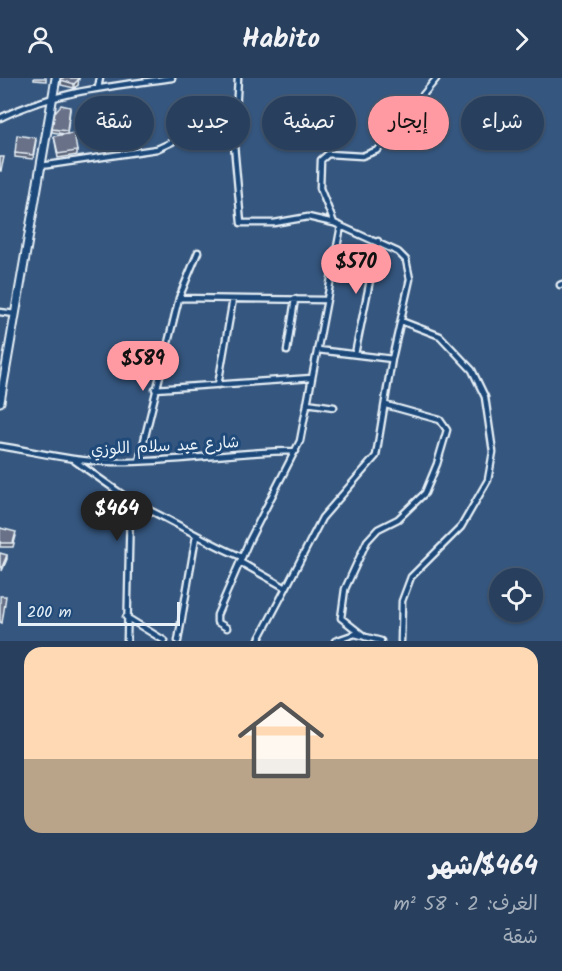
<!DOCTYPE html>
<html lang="ar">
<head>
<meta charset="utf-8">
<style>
	:root { --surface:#28405e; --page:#304764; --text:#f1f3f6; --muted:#a5afbc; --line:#445973; --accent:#ff9aa2 }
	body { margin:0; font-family:Kalam,"Playpen Sans Arabic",sans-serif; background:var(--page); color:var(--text); direction:rtl; height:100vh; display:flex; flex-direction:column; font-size:22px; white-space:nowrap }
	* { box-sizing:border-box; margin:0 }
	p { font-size:20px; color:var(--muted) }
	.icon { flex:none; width:33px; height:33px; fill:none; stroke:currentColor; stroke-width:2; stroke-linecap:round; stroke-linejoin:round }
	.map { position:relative; height:563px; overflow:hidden; direction:ltr }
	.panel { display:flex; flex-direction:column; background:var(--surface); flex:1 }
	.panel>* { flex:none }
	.guide { position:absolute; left:18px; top:18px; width:526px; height:54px; direction:rtl; display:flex; gap:12px }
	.buttons { position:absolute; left:489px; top:490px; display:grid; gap:12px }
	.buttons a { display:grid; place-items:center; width:54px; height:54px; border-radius:50%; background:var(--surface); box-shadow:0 2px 4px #0004,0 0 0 2px var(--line); font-size:30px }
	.scale { position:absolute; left:18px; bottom:15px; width:162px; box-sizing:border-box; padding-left:6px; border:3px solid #e8f1f8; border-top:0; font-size:16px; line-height:21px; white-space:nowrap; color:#e8f1f8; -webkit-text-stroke:4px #1f4a7a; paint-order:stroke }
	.price { position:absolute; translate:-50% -51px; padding:0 14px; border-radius:21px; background:var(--accent); color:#111; font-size:20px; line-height:39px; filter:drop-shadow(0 2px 3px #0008) }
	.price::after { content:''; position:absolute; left:50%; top:36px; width:18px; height:14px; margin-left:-9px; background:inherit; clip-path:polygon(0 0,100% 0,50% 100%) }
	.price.current { background:#222; color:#fff }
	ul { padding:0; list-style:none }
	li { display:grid; align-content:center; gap:12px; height:318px; padding:0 24px }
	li+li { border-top:2px solid var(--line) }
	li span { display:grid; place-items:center; height:186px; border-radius:18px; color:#555 }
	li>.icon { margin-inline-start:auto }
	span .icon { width:108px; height:108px; fill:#fffc; stroke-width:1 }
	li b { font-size:26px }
	.chip { padding:0 21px; border-radius:27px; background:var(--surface); box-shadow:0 2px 4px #0004,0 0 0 2px var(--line); font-size:21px; line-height:54px }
	.chip.current { background:var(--accent); color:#111 }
	header { display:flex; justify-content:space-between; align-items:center; height:78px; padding:0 24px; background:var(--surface); font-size:27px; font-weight:800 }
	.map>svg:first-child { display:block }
</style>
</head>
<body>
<header><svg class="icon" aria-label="forward" viewBox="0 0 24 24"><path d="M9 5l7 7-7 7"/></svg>Habito<svg class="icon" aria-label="person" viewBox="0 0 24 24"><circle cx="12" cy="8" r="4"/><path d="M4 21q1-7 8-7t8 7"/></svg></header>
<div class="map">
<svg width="562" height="563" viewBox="0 0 562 563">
	<rect width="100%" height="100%" fill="#35567e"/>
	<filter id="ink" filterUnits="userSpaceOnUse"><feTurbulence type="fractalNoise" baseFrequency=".0167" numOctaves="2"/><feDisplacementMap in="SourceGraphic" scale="12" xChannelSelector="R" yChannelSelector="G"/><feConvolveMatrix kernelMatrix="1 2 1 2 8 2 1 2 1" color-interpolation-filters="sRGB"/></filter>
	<g filter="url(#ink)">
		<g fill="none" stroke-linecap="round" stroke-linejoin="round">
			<defs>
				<path id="street" d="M238,0L234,67L241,145H274L308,139L334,145L398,174L406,182L410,201L392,281L376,378L322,440L286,510
					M98,10L100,0
					M0,40C54,13 113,8 172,0
					M41,88L157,71L172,64L179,49
					M334,145L320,110L321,82L328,76L362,78L378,72L436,1
					M560,207L562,206
					M179,220L326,222
					M0,234L15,236
					M401,243L440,258L472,292L485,319L493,374L488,402L461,449L411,499L402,523L401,563
					M318,272L392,281
					M287,273L295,221
					M355,276L378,163
					M218,307L233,221
					M155,311L312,300
					M307,325L334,329
					M0,368C38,374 75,384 113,384C174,385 235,373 296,373
					M75,383L123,417L130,428L127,563
					M139,383L179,220L198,174
					M127,422C167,438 202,463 242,479
					M240,484L286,510L258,563
					M126,539L165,563
					M227,550L217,544V537L249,463L300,363L341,148
					M365,559L341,540L345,511L367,463L378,451L398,441L425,415L437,386L447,352L440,342L386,327
					M178,563L196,458
					M335,563L355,556L381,563"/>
				<path id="secondary" d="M0,324L56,0"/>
			</defs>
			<use href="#street" stroke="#e8f1f8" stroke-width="9"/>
			<use href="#secondary" stroke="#e8f1f8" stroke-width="11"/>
			<use href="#street" stroke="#1f4a7a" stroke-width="4.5"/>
			<use href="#secondary" stroke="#1f4a7a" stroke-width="7"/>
		</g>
		<path fill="#596174" stroke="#e8f1f8" stroke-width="1.5" d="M34,0H46V3L34,2Z
			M62,0L78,7L74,10L61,7Z
			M70,32L67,56L77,73V77L58,80L54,58L65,56L52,54V51Z
			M36,63L33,81L15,79V75Z
			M0,450L16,458L13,469H0Z"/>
		<path fill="#484f5e" stroke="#e8f1f8" stroke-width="1.5" d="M79,0L78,7L74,10V6Z
			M7,477V481L2,493V489Z"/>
		<path fill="#677187" stroke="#e8f1f8" stroke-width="1.5" d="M62,0H79L78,2L74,6L61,2Z
			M61,27L70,29L67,53L52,51L55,34Z
			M74,55L77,73L58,76L54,58Z
			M17,57L36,60L33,77L15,75Z
			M0,79H4L1,93H0Z
			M0,450L16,454L13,465H0Z
			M0,475L7,477L2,489H0Z
			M0,518H6L2,545L0,544Z"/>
	</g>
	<g text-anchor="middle" stroke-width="6" stroke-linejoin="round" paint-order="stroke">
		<g font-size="16" fill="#e8f1f8" stroke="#1f4a7a">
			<text transform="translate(165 367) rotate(-3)" y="6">شارع عيد سلام اللوزي</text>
		</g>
	</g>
</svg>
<div class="buttons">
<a><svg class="icon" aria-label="locate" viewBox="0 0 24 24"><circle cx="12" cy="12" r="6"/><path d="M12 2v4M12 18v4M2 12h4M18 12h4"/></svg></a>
</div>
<div class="scale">200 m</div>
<b class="price" style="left:356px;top:217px">$570</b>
<b class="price" style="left:143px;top:314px">$589</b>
<b class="price current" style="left:117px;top:464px">$464</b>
<div class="guide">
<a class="chip">شراء</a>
<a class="chip current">إيجار</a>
<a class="chip">تصفية</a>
<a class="chip">جديد</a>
<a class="chip">شقة</a>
</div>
</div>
<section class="panel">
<ul>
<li><span style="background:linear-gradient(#ffd9b3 60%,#b9a48a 0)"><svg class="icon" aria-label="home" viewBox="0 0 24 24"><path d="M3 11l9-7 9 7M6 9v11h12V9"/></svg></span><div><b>$464/شهر</b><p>الغرف: 2 · 58 m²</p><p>شقة</p></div></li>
</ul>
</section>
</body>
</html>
